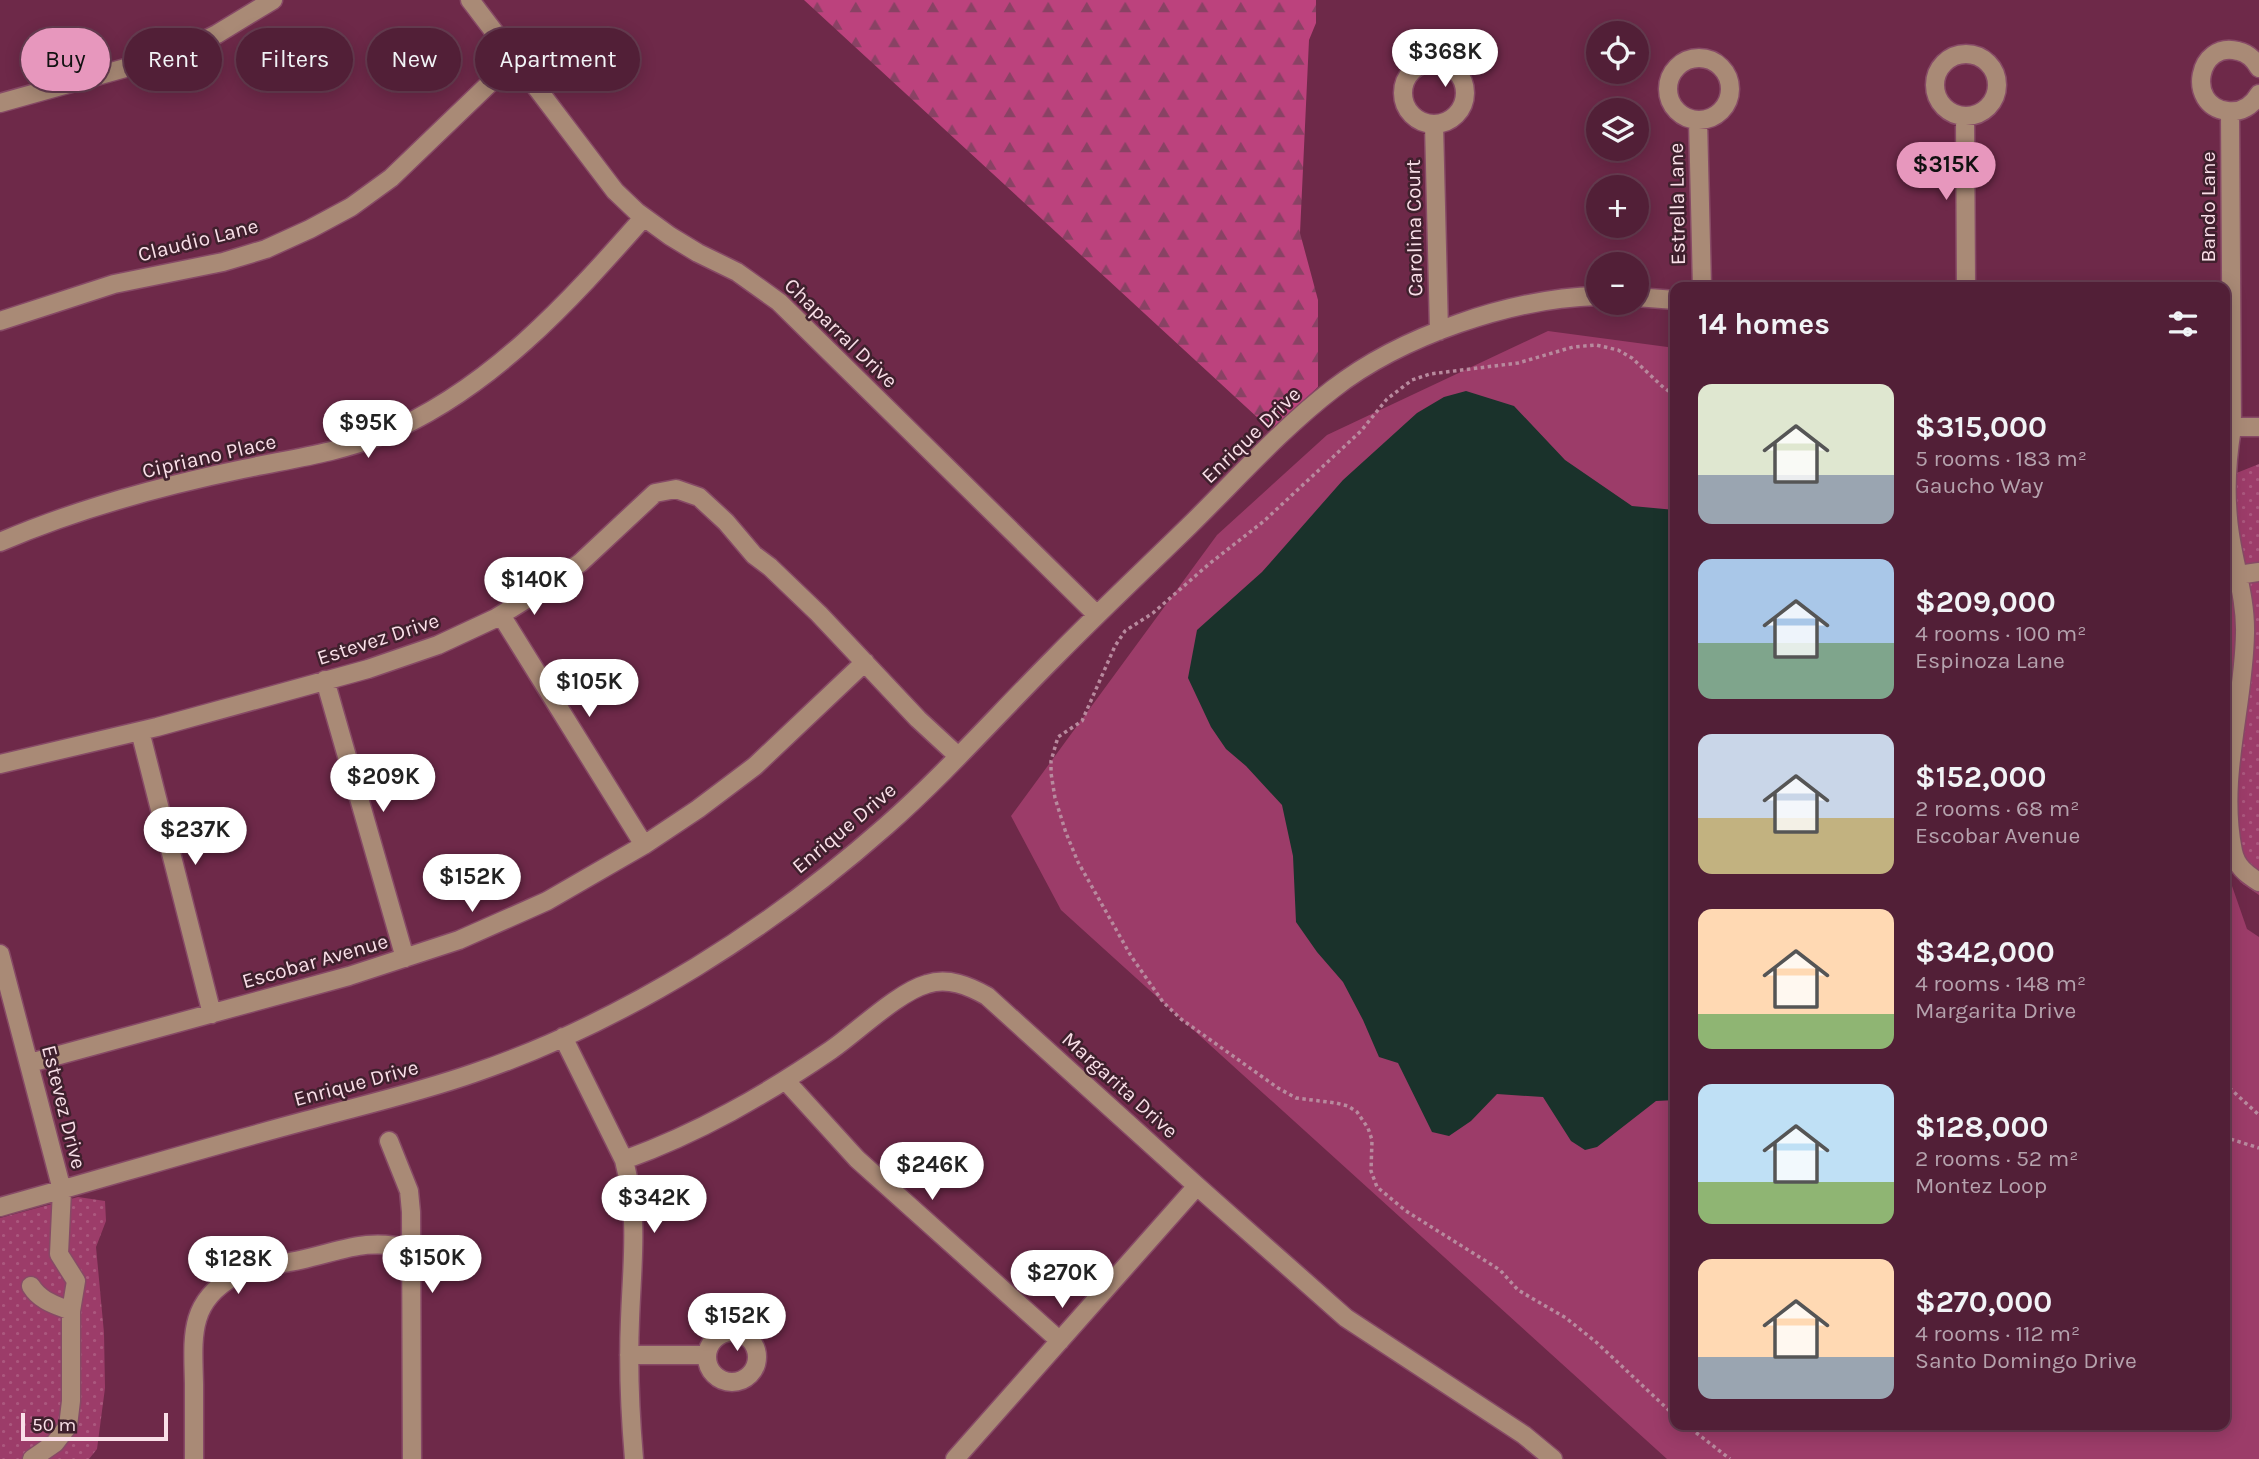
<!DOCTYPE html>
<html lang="en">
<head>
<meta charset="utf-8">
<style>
	:root { --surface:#521f37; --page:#5c2c42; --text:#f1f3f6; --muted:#b5a2ad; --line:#683d52; --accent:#e797bd }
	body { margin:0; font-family:Karla,sans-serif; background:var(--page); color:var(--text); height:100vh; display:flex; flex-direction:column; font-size:26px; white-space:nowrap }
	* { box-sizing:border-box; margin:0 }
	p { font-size:23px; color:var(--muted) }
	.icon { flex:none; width:38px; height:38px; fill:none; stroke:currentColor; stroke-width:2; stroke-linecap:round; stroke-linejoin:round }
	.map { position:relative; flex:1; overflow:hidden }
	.side { position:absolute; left:1670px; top:282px; width:560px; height:1148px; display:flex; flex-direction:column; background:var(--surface); border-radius:14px; box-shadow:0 4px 18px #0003,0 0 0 2px var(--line) }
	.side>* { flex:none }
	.top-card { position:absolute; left:21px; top:28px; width:665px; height:63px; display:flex; gap:14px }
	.controls { position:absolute; left:1586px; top:21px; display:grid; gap:14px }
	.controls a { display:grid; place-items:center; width:63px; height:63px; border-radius:50%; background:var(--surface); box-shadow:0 4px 18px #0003,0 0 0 2px var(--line); font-size:35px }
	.scale { position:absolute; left:21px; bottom:18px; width:147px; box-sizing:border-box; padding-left:7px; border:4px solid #f9dfe8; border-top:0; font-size:19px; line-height:24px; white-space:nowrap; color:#f9dfe8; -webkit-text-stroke:5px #3f202d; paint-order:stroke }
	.price { position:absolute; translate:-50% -60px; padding:0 16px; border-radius:24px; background:#fff; color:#222; font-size:23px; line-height:46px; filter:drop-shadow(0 2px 4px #0008) }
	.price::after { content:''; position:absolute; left:50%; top:42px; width:21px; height:16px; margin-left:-10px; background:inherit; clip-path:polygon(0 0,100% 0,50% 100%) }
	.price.selected { background:var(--accent); color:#111 }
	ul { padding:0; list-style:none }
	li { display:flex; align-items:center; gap:21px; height:175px; padding:0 28px }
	li span { display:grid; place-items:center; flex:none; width:196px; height:140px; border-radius:14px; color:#555 }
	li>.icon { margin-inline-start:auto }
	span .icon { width:84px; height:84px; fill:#fffc; stroke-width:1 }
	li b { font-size:30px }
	h2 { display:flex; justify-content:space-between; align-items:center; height:84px; padding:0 28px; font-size:30px }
	.pill { padding:0 24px; border-radius:32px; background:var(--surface); box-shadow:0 4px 18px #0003,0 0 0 2px var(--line); font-size:24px; line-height:63px }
	.pill.selected { background:var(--accent); color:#111 }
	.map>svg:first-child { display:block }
</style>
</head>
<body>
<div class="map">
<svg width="2259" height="1459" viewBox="0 0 2259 1459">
	<defs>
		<pattern id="forest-firs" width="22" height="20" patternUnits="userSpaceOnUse" patternTransform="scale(1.75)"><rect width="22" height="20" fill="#bc427d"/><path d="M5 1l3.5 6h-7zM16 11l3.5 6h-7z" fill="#894264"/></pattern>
		<pattern id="park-dots" width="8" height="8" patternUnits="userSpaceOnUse" patternTransform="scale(1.75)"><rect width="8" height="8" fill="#9c3c69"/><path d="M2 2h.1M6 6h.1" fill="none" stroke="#ab587e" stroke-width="1.8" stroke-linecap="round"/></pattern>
	</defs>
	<rect width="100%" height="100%" fill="#6e2949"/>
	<path fill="#9c3c69" d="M1548,331L1675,348V1424H2224V863L2247,929L2259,937V1459H1667L1061,910L1011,816L1217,535L1327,435Z"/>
	<path fill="url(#forest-firs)" d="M804,0H1316V23L1309,40L1300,233L1318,300V387L1271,430Z"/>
	<path fill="url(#park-dots)" d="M2259,464V895L2240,882L2224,837V478Z
		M78,1197L105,1201L106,1221L96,1247L104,1333L105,1388L97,1449L89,1459H0V1218Z"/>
	<path fill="#1a322b" d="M1466,391L1514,406L1565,460L1632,506L1675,510V1100L1656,1101L1597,1147L1585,1150L1571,1141L1543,1097L1497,1094L1471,1121L1449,1136L1432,1132L1398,1063L1379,1057L1363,1020L1343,982L1317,952L1296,922L1293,856L1282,805L1246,766L1226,749L1211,727L1188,678L1197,630L1262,572L1343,480L1417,413L1444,397Z"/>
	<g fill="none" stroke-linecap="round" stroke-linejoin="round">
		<defs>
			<path id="minor" d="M470,0L615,191L637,212L670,236L698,253L737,272L779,302L1097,615
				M1935 85a31 31 0 1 1 62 0a31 31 0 1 1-62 0Z
				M1668 89a31 31 0 1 1 62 0a31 31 0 1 1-62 0Z
				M1403 93a31 31 0 1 1 62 0a31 31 0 1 1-62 0Z
				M2259,68C2254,59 2248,53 2238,51C2198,40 2185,105 2227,111C2241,113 2252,106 2259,94
				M0,103L179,53L217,34L273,0
				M2230,112L2232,428C2227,458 2225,487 2228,518C2231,557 2246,594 2245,633C2244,706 2218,778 2233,851C2236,866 2246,874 2259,882
				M1965,116L1966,287
				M1698,120L1702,287
				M1434,124L1439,331
				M1636,297L1675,300
				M0,321L114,284L223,262L266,249L310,229L351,207L391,178L515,59
				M2224,427H2259
				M0,542C77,509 161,486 243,469C290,459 337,453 382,435C489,391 569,302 644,217
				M2238,575L2259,572
				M501,615L644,845
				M325,680L405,958
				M140,731L212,1014
				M0,764L157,727L368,669L438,645L496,618L544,588L580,563L655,493L676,489L699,497L726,522L754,555L770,567L819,614L918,719L958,756
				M0,954L62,1190L59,1254L76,1281L71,1311V1401L68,1426L55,1443L32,1459
				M563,1037L624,1160C639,1219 632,1261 630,1320C628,1366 630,1413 634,1459
				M30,1063L349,976L459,940L547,901L644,845L698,809L755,766L865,662
				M786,1081L857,1159L1060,1341
				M389,1141L409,1191L411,1212L412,1459
				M624,1160C699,1133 765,1095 831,1050C857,1032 898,992 927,984C948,977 969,986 987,996L1197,1186L1346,1318L1524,1435L1553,1459
				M0,1207C101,1179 200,1149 301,1122C359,1106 417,1093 474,1073C551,1047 627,1009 696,967C763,926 827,878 886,826C945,774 998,714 1054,658C1098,613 1144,570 1189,526C1236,480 1281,429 1333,389C1401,336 1512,298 1598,296
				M31,1286C40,1301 56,1305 71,1311
				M707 1357a25 25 0 1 1 50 0a25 25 0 1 1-50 0Z
				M629,1355H707
				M194,1459C194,1434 194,1409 194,1384C193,1338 188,1303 233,1277C253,1265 278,1265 300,1260C342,1251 367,1237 410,1249
				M955,1459L1197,1186"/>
		</defs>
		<use href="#minor" stroke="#874a66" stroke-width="21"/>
		<path stroke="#b88a9e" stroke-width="3.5" stroke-dasharray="3.5 3.5" stroke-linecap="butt" d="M1675,395L1664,388L1632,358L1618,350L1596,345L1573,347L1518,363L1430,374L1412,380L1387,399L1361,431L1264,521L1209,564L1153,613L1125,631L1115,646L1082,721L1058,737L1051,761V773L1055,798L1066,833L1078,862L1131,956L1163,1002L1181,1019L1278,1088L1296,1098L1336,1103L1348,1106L1357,1112L1368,1128L1372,1140L1371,1171L1377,1187L1406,1211L1500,1270L1518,1290L1566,1318L1596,1342L1675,1416
			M2224,1083L2259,1115
			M2224,1137L2259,1148
			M1685,1424L1730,1459"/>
		<use href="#minor" stroke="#a98a76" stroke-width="18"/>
	</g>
	<g text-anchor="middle" stroke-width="5" stroke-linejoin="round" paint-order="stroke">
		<g font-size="21" fill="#f9dfe8" stroke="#3f202d">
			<text transform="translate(1677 204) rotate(-91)" y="7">Estrella Lane</text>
			<text transform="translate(2208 207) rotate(-90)" y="7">Bando Lane</text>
			<text transform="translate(1414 228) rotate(-91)" y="7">Carolina Court</text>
			<text transform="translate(198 240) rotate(-14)" y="7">Claudio Lane</text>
			<text transform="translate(841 333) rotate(44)" y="7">Chaparral Drive</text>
			<text transform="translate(1251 435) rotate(-44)" y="7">Enrique Drive</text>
			<text transform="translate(209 456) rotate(-13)" y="7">Cipriano Place</text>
			<text transform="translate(378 639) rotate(-18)" y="7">Estevez Drive</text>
			<text transform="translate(844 828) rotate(-40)" y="7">Enrique Drive</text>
			<text transform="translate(315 961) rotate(-16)" y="7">Escobar Avenue</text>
			<text transform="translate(356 1083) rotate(-15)" y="7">Enrique Drive</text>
			<text transform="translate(1120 1085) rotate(42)" y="7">Margarita Drive</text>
			<text transform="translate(64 1107) rotate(76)" y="7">Estevez Drive</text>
		</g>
	</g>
</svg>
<div class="controls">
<a><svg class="icon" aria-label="locate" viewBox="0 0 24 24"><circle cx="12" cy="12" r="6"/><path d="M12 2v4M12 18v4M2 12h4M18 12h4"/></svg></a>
<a><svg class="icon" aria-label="layers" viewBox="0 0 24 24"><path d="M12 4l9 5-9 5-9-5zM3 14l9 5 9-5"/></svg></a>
<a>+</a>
<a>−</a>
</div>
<div class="scale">50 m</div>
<b class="price" style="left:1445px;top:89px">$368K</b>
<b class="price selected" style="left:1946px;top:202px">$315K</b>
<b class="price" style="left:368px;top:460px">$95K</b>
<b class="price" style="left:534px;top:617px">$140K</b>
<b class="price" style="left:589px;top:719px">$105K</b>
<b class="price" style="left:383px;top:814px">$209K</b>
<b class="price" style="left:195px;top:867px">$237K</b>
<b class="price" style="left:472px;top:914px">$152K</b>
<b class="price" style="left:932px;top:1202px">$246K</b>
<b class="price" style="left:654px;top:1235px">$342K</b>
<b class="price" style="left:432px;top:1295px">$150K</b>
<b class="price" style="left:238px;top:1296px">$128K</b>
<b class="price" style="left:1062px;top:1310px">$270K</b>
<b class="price" style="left:737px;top:1353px">$152K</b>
<div class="top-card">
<a class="pill selected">Buy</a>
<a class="pill">Rent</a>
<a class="pill">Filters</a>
<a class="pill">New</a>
<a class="pill">Apartment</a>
</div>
<section class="side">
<h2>14 homes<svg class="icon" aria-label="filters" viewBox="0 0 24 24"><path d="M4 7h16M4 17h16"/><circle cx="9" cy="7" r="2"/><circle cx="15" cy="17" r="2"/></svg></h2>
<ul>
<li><span style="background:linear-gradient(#dfe7d0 65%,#9aa5b1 0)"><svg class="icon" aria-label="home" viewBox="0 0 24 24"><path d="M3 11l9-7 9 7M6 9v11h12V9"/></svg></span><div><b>$315,000</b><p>5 rooms · 183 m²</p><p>Gaucho Way</p></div></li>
<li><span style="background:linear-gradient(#a9c7e8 60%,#7fa58c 0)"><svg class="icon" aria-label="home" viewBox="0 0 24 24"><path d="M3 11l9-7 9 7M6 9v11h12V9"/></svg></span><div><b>$209,000</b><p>4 rooms · 100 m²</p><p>Espinoza Lane</p></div></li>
<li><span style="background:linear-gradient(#c9d6e8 60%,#c2b280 0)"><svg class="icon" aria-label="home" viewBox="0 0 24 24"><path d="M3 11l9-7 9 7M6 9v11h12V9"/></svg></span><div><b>$152,000</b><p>2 rooms · 68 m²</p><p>Escobar Avenue</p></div></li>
<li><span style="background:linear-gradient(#ffd9b3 75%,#8fb573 0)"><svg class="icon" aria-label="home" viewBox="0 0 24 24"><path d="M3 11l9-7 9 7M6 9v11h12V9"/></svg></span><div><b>$342,000</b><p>4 rooms · 148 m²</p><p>Margarita Drive</p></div></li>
<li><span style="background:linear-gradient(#bfe0f5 70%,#8fb573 0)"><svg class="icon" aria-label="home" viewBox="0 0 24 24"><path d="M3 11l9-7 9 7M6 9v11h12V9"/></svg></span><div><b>$128,000</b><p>2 rooms · 52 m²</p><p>Montez Loop</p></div></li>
<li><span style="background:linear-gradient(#ffd9b3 70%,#9aa5b1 0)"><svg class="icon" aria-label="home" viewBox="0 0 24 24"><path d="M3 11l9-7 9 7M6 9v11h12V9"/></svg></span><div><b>$270,000</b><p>4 rooms · 112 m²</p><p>Santo Domingo Drive</p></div></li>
</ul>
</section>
</div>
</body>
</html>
